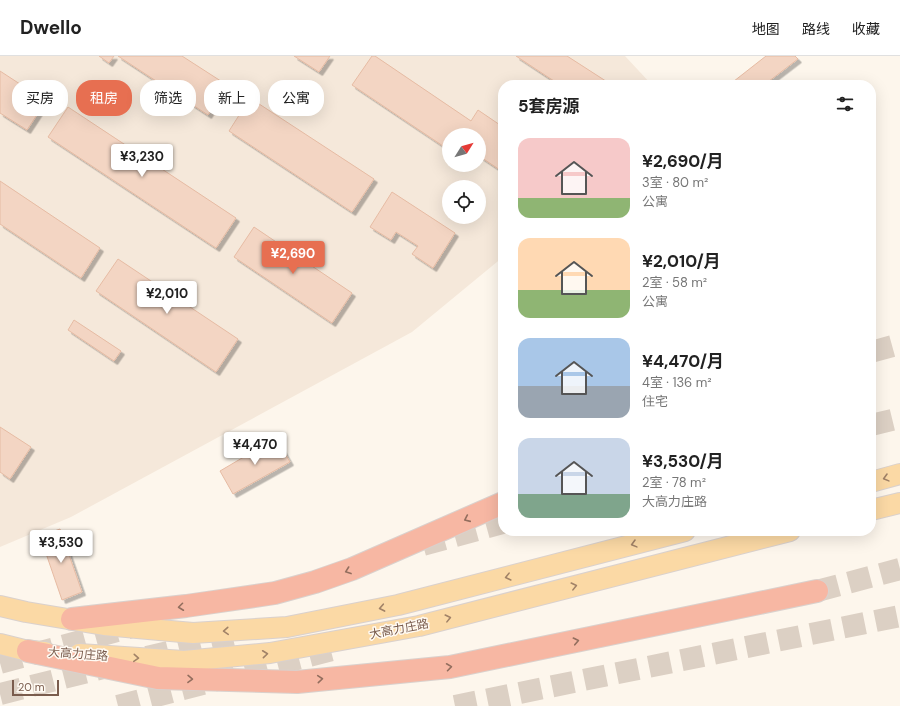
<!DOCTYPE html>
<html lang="zh">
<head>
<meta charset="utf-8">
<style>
	:root { --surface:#fff; --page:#f2f2f2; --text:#222; --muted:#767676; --line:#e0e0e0; --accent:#e76f51 }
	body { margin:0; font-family:"DM Sans","Noto Sans SC",sans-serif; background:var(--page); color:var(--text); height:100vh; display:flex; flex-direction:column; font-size:15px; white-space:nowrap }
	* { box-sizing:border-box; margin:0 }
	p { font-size:13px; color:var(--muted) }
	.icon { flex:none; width:22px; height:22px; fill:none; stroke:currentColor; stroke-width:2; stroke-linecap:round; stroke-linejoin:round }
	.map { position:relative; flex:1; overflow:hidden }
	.side { position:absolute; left:498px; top:24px; width:378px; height:456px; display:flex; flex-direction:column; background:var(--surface); border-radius:16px; box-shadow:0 4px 16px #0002 }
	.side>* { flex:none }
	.banner { position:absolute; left:12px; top:24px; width:380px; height:36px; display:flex; gap:8px }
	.needle { width:26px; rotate:53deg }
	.tools { position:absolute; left:442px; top:72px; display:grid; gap:8px }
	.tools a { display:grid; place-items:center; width:44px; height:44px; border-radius:50%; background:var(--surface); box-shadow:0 4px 16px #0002; font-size:20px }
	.scale { position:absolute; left:12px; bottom:10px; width:47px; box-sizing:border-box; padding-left:4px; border:2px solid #7a5c4d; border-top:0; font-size:11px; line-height:14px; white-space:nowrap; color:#7a5c4d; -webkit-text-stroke:3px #fffaf3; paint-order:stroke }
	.price { position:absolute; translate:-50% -34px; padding:0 9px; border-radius:4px; background:#fff; color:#222; font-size:13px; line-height:26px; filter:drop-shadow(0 1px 2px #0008) }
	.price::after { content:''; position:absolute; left:50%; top:24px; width:12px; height:9px; margin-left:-6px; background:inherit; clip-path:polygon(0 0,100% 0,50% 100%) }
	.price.on { background:var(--accent); color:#fff }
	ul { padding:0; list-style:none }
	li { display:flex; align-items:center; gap:12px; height:100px; padding:0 20px }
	li span { display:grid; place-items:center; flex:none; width:112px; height:80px; border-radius:12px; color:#555 }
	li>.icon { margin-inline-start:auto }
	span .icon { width:48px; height:48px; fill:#fffc; stroke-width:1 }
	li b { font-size:17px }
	h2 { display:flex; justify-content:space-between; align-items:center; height:48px; padding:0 20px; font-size:17px }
	.chip { padding:0 14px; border-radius:16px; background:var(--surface); box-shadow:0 4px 16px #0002; font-size:14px; line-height:36px }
	.chip.on { background:var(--accent); color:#fff }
	header { display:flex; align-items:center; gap:24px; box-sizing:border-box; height:56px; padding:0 20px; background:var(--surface); border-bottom:1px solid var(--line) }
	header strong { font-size:19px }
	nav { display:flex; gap:22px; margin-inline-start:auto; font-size:14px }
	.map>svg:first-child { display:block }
</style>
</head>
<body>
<header>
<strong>Dwello</strong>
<nav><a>地图</a><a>路线</a><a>收藏</a></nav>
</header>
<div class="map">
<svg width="900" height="650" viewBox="0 0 900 650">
	<defs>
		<filter id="shadow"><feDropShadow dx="3.5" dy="3.5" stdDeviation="0" flood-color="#0004"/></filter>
	</defs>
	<rect width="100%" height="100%" fill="#fdf6ec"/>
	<path fill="#f5e8da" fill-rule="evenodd" d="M0,0H625L652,29H503V201L412,276L71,461L0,491ZM449,79H479V109H449ZM449,131H479V161H449Z"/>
	<path fill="#f3d5c3" stroke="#e6bba3" filter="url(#shadow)" d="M99,0H114L109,7Z
		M118,0H182L227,29L208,59Z
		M294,0H330L319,16Z
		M372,0H375L471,65L478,54L503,71V116L479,100V79H449V94L352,29Z
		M516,0H567L612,29H560Z
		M766,0H795L798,3L764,29H729Z
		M0,15L46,45L27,74L0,57Z
		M250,42L374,123L352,156L229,75Z
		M68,51L236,162L216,192L48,81Z
		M0,125L100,192L81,222L0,168Z
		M392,136L455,177L433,212L412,198L418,190L396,176L391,184L370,171Z
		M254,171L352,237L332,267L234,201Z
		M118,203L238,283L216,316L96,235Z
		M74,264L121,295L114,305L68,274Z
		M0,371L31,391L10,423L0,416Z
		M276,382L290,406L233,438L220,415Z
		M60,473L82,536L62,544L40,480Z"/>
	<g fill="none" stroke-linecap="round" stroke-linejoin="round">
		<path stroke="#dcd0c4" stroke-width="22" stroke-dasharray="22 11" stroke-linecap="butt" d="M871,296L900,288
			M871,369L900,362
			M423,489L503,467
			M817,535L900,513
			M147,601L238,579
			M0,607L132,571
			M0,638L111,610
			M118,650L340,592
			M455,650L900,560"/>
		<defs>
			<path id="primary" d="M871,426L900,418
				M871,454L900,447
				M0,550L26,556L104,569L193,577L287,571L398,549L685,475
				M0,588L28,595L45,596
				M79,598L184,605L270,597L419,570L790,475"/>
			<path id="motorway" d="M72,563L186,550L275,537L315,526L352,513L503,447
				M28,595L158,622L297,626L450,611L817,535"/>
		</defs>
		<use href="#primary" stroke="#dad1cd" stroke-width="22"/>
		<use href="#motorway" stroke="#dad1cd" stroke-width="24"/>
		<use href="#primary" stroke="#fbd9a5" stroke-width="20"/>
		<use href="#motorway" stroke="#f7b7a3" stroke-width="22"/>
	</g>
	<defs><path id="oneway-chevron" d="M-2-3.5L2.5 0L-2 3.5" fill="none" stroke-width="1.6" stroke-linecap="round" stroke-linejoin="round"/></defs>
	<g stroke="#a18267">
		<use href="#oneway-chevron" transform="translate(886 422) rotate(165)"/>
		<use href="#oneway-chevron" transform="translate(634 488) rotate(165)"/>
		<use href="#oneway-chevron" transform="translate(508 521) rotate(166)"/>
		<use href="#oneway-chevron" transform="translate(574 530) rotate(-14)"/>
		<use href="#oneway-chevron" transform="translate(382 552) rotate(169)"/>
		<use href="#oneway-chevron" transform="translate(448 562) rotate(-14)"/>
		<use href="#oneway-chevron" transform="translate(226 575) rotate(176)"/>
		<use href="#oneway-chevron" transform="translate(265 598) rotate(-6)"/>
		<use href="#oneway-chevron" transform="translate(136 602) rotate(4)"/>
	</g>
	<g stroke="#936e5e">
		<use href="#oneway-chevron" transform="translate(467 463) rotate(156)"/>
		<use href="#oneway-chevron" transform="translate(348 515) rotate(160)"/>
		<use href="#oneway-chevron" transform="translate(181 551) rotate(173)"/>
		<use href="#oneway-chevron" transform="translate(576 585) rotate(-12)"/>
		<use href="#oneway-chevron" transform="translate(449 611) rotate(-8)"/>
		<use href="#oneway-chevron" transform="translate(190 623) rotate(1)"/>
		<use href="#oneway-chevron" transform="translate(320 623) rotate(-5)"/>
	</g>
	<g text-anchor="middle" stroke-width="3" stroke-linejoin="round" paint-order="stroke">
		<g font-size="12" fill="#7a5c4d" stroke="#fffaf3">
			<text transform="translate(399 573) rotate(-11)" y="4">大高力庄路</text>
			<text transform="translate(78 598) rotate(4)" y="4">大高力庄路</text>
		</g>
	</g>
</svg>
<div class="tools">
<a><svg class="needle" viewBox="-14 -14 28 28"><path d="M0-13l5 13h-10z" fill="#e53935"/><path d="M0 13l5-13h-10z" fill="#767676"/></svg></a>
<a><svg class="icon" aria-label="locate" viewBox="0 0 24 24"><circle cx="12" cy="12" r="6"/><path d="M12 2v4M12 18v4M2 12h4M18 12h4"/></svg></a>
</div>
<div class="scale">20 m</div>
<b class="price" style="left:142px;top:122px">¥3,230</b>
<b class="price on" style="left:293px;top:219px">¥2,690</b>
<b class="price" style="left:167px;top:259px">¥2,010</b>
<b class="price" style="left:255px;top:410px">¥4,470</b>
<b class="price" style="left:61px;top:508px">¥3,530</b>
<div class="banner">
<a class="chip">买房</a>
<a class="chip on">租房</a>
<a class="chip">筛选</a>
<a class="chip">新上</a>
<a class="chip">公寓</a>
</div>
<section class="side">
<h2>5套房源<svg class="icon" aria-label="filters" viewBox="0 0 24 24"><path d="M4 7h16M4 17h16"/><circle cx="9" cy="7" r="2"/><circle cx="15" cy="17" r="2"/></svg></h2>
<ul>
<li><span style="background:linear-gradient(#f6c9c9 75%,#8fb573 0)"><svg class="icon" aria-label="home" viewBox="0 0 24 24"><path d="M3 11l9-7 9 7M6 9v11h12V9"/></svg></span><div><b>¥2,690/月</b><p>3室 · 80 m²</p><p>公寓</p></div></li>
<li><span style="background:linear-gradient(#ffd9b3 65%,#8fb573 0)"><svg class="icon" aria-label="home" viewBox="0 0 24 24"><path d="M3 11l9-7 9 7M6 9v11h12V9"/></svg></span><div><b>¥2,010/月</b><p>2室 · 58 m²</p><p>公寓</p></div></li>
<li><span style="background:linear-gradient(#a9c7e8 60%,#9aa5b1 0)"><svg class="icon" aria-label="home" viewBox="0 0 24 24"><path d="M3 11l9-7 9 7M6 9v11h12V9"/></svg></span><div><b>¥4,470/月</b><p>4室 · 136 m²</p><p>住宅</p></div></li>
<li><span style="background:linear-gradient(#c9d6e8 70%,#7fa58c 0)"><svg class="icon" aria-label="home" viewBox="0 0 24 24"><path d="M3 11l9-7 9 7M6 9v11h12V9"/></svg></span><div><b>¥3,530/月</b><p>2室 · 78 m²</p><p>大高力庄路</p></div></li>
</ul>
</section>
</div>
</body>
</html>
